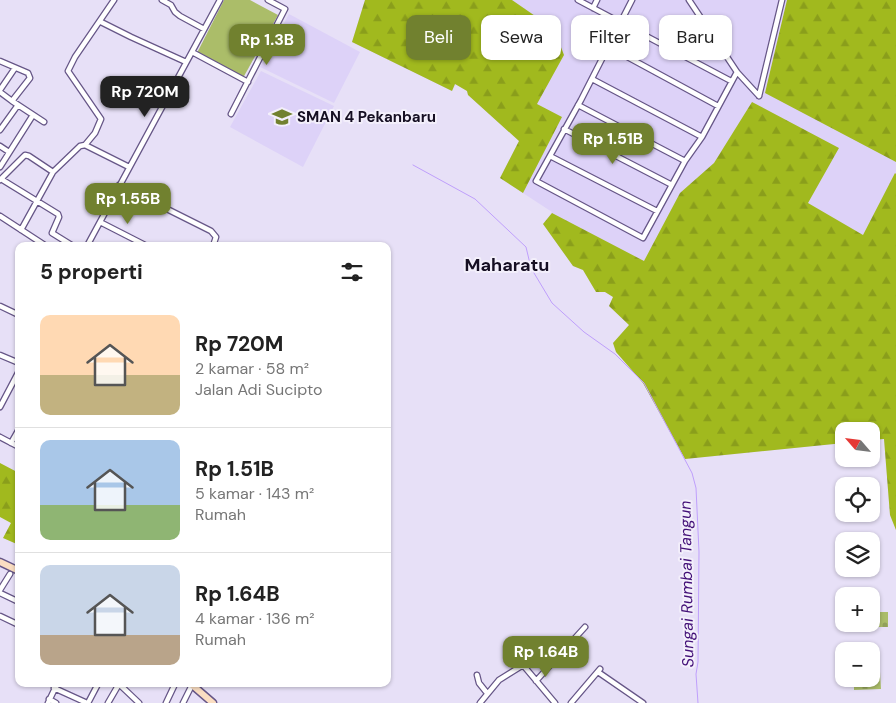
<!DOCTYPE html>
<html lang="id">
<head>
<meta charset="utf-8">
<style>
	:root { --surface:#fff; --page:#f2f2f2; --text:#222; --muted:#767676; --line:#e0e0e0; --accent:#71812f }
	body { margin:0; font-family:"DM Sans",sans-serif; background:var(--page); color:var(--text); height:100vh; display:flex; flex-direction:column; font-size:19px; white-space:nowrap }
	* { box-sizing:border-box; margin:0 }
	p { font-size:16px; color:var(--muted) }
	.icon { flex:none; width:28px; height:28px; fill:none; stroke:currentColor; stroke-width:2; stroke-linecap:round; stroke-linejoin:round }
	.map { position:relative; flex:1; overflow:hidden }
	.panel { position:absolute; left:15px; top:242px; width:376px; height:445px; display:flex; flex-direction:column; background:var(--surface); border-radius:10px; box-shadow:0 1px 4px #0004 }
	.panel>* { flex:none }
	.top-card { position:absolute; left:406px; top:15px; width:414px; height:45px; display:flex; gap:10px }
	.needle { width:32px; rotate:298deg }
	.fabs { position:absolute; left:835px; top:422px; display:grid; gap:10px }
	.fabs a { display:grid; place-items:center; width:45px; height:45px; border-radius:10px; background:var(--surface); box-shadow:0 1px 4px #0004; font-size:25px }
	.price { position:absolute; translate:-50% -42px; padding:0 11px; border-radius:10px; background:var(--accent); color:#fff; font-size:16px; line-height:32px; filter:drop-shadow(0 1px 2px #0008) }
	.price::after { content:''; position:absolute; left:50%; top:30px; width:15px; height:11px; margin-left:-8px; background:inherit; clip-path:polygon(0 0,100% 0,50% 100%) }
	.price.selected { background:#222; color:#fff }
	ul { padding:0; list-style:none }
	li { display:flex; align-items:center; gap:15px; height:125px; padding:0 25px }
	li+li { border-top:1px solid var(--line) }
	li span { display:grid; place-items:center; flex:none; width:140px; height:100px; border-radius:10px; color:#555 }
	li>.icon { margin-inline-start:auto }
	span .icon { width:60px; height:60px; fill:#fffc; stroke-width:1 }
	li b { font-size:21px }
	h2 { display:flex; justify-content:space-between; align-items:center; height:60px; padding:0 25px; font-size:21px }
	.tag { padding:0 18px; border-radius:10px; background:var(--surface); box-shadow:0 1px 4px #0004; font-size:18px; line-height:45px }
	.tag.selected { background:var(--accent); color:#fff }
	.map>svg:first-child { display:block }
</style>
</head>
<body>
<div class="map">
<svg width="896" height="703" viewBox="0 0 896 703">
	<defs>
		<pattern id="forest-firs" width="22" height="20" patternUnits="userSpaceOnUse" patternTransform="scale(1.25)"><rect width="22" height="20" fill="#a1b91e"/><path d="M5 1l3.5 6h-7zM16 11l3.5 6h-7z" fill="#8a9e1b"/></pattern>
		<pattern id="cemetery-stones" width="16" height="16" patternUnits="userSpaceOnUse" patternTransform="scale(1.25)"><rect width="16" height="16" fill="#abbd69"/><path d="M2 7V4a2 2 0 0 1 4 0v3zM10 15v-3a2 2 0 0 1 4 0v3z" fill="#92a15b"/></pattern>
	</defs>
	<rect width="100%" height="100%" fill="#e7e0f7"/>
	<path fill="#ddd2f8" d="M365,0H896V530L890,515L884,439L871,440V431H844V443L685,459L643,383L616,352L613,343L629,325L609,306L613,297L605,292H596L583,270L573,266L543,224L552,212L500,178L519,141L468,95L467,91L456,84L452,91L352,42Z
		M289,14L360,52L334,103L260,67Z
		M261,71L334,106L303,167L230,127Z"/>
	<path fill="#abbd69" d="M224,0H250L278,15L243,78L197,53Z"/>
	<path fill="url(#forest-firs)" d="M365,0H512L554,29L564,55L537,104L562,117L523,193L500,178L519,141L468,95L467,91L455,84L452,91L352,42Z
		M787,0H896V162L765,93Z
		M752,102L839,148L808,203L863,235L895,173L896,174V530L890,515L884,439L871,440V431H844V443L685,459L643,383L616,352L613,343L629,325L609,306L613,297L605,292H596L583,270L573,266L543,224L552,213L644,261L680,193L714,163Z
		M0,463L19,473V545L3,538L11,523L0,517Z"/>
	<path fill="url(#cemetery-stones)" d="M874,612H888V627H874Z
		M879,654L881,689L854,690V679H871V655Z"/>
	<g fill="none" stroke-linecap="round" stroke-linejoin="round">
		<path stroke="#bf9ffc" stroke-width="1" d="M413,165L475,199L526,247L531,268L552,303L584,332L615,354L644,383L692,473L696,488L699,552L698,662L696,674L698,703"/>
		<defs>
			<path id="minor" d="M114,0L75,57L68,71L101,119L95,133L85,145L129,167
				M162,0L171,5L175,12L180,16L204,29
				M578,0L731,81
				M632,0L581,100L536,181L643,238L685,161L702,137L737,72
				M689,0L737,72L759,96
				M593,8L597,0
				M101,22L131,37L186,62
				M576,39L605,54
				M609,47L718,106
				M192,52L248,82
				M0,61L28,73L30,78L12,101L0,92
				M592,79L702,137
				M0,90L15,68
				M759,96L782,0
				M12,101L44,122
				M578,105L685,161
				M231,114L285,9L268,0
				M564,129L672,185
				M0,130L18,105
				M0,146L9,152
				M550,156L657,211
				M0,167L33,115
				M1,179L25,155L29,156L53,172L80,146L85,145
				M0,180L1,179L58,214L59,217L52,233L73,246
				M119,185L211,231L216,237L213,246
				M0,216L46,246
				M100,222L147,246
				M21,230L53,172
				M87,246L220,0
				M0,306L19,315
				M0,355L19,363
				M0,407L19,371
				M0,437L19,447
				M11,443L19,429
				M0,590L10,574
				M0,593L19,602
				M0,616L19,625
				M511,647L523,665L555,703
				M598,672L643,703
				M477,675L479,683L487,693
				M536,681L585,627
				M54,688L87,703
				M49,699L56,703
				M48,703L57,684
				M88,703L98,684
				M108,703L119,684L139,703
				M166,703L175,684
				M183,703L192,685
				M480,703L499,680L523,665
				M571,703L600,669"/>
			<path id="secondary" d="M0,562L19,571
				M191,684L213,703"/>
		</defs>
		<use href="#minor" stroke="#665687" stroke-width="7"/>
		<use href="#secondary" stroke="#665687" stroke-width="9"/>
		<use href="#minor" stroke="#fff" stroke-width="4.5"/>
		<use href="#secondary" stroke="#fbdec2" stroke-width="6"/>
	</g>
	<defs>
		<symbol id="school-bare" viewBox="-9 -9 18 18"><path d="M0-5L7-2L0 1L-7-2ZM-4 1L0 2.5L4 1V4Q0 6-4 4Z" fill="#71812f" stroke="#f3effb" stroke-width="2.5" paint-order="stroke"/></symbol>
	</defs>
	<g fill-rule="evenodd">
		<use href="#school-bare" x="268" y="103" width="28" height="28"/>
	</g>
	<g text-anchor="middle" stroke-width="4" stroke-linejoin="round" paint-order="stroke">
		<g font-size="15" font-weight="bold" fill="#160f23" stroke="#f3effb" text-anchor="start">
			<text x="297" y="122">SMAN 4 Pekanbaru</text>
		</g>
		<g font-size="16" font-style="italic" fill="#420f77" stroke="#f3effb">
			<text transform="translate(686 584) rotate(-91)" y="6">Sungai Rumbai Tangun</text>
		</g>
		<g font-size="18" font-weight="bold" fill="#160f23" stroke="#f3effb">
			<text x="507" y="271">Maharatu</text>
		</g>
	</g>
</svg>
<div class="fabs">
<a><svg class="needle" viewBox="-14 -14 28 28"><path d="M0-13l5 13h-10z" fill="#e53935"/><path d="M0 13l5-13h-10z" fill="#767676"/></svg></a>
<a><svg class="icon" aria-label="locate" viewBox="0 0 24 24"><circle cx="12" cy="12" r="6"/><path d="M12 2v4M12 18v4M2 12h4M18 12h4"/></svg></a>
<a><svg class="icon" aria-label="layers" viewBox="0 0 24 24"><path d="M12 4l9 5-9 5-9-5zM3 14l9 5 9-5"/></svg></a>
<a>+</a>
<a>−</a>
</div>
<b class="price" style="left:267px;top:66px">Rp 1.3B</b>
<b class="price selected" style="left:145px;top:118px">Rp 720M</b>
<b class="price" style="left:613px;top:165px">Rp 1.51B</b>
<b class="price" style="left:128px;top:225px">Rp 1.55B</b>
<b class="price" style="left:546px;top:678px">Rp 1.64B</b>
<div class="top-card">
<a class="tag selected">Beli</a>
<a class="tag">Sewa</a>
<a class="tag">Filter</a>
<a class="tag">Baru</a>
</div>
<section class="panel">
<h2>5 properti<svg class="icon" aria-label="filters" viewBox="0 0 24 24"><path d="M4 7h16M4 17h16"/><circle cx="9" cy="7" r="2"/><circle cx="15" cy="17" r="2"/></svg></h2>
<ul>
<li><span style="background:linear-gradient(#ffd9b3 60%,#c2b280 0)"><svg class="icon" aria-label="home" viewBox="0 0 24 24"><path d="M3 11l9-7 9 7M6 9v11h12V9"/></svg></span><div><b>Rp 720M</b><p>2 kamar · 58 m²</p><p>Jalan Adi Sucipto</p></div></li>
<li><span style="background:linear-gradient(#a9c7e8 65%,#8fb573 0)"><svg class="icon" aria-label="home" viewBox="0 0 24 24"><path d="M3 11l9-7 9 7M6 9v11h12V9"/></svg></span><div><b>Rp 1.51B</b><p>5 kamar · 143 m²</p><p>Rumah</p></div></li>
<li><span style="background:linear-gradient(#c9d6e8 70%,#b9a48a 0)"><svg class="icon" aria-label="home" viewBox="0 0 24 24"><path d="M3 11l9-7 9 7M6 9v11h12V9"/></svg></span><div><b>Rp 1.64B</b><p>4 kamar · 136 m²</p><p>Rumah</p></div></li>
</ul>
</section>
</div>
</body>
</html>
